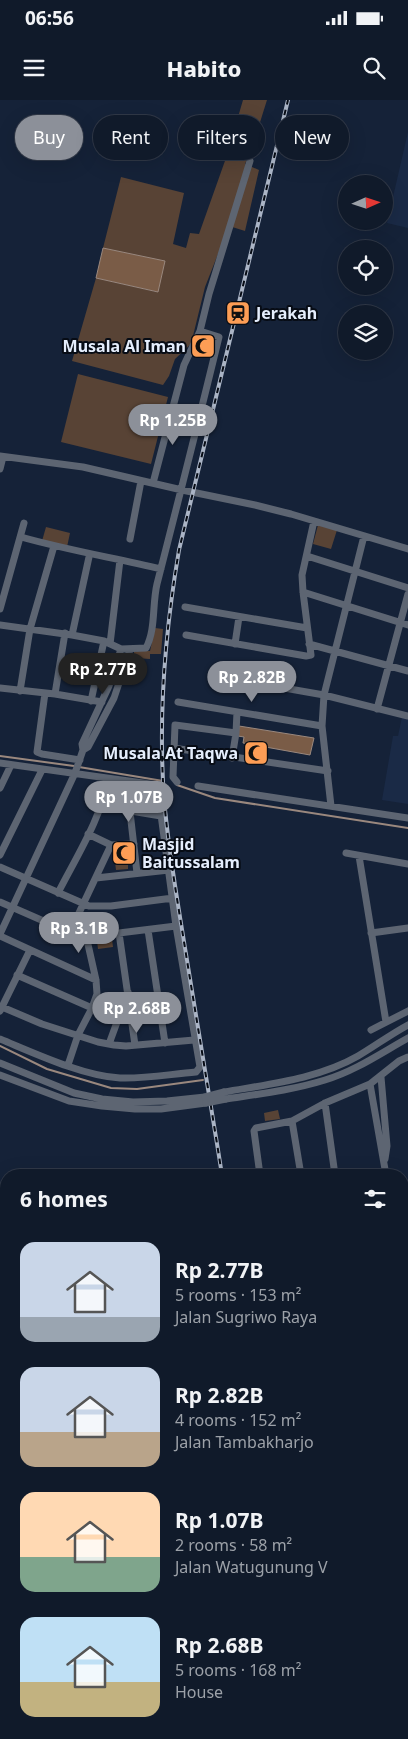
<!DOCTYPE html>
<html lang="en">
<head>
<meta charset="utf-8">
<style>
	:root { --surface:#101a2a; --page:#1e2736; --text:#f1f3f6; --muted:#9ca1a8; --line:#303847; --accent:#8c9099 }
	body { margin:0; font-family:"Noto Sans",sans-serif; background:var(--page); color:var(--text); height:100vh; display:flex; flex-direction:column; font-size:19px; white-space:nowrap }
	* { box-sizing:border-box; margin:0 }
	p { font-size:16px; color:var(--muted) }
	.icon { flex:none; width:28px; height:28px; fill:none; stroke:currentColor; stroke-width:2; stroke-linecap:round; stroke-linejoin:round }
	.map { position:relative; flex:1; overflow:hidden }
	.drawer { position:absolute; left:0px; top:1069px; width:409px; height:571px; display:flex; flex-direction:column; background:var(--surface); border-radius:20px 20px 0 0; box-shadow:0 5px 20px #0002,0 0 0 1px var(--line) }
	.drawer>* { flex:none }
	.hud { position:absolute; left:15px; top:15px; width:379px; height:45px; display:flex; gap:10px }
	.needle { width:32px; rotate:87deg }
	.fabs { position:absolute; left:338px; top:75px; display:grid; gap:10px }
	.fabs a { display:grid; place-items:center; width:55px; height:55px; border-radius:50%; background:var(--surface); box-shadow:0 5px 20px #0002,0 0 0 1px var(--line); font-size:25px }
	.price { position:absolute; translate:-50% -42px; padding:0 11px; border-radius:18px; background:var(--accent); color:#fff; font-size:16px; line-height:32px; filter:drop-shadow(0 1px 2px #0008) }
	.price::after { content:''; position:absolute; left:50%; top:30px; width:15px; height:11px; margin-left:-8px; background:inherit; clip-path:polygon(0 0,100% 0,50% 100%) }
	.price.active { background:#222; color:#fff }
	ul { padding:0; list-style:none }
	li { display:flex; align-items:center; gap:15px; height:125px; padding:0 20px }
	li span { display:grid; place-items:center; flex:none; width:140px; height:100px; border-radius:15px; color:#555 }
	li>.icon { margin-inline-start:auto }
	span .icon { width:60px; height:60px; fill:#fffc; stroke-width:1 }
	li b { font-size:21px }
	h2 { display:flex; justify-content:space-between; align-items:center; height:60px; padding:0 20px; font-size:21px }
	.chip { padding:0 18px; border-radius:22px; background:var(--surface); box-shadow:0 5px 20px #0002,0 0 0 1px var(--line); font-size:18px; line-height:45px }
	.chip.active { background:var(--accent); color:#fff }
	.status { display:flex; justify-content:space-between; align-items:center; height:35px; padding:0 25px; background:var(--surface); direction:ltr }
	.status svg { height:14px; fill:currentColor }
	header { display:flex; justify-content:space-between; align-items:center; height:65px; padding:0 20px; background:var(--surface); font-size:22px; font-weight:800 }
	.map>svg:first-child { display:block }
</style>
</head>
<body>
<div class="status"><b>06:56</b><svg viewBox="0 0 49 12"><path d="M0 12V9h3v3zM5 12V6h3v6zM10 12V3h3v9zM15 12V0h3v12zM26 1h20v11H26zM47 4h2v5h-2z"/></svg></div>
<header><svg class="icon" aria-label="menu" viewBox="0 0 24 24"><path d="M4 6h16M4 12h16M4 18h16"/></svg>Habito<svg class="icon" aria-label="search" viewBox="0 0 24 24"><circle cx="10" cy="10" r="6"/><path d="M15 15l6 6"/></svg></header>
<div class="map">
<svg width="408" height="1639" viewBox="0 0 408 1639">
	<rect width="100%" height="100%" fill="#152238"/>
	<path fill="#1a2a46" d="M408,32V128L387,123Z
		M402,617L408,618V704L382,700L393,636H398Z
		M6,1376V1610L0,1611V1377Z"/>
	<path fill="#584335" d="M243,0H267L252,48L245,64L259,70L245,131L229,126L205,187L191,244L175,259L169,276L163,285L72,261L96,178L157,192L164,161L103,148L121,77L184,93L173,144L186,148L190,133L199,134L226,58Z
		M78,274L168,297L151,364L61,342Z
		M318,425L337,430L331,449L313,444Z
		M46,427L70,433L67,447L42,441Z
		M155,528L163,529L161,554H150V559L134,558V551H150Z
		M128,761V769L116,770L115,762Z
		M112,839L113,847L98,849L97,841Z
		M278,1010L280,1019L265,1021L264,1013Z"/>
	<path fill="#7a5c47" stroke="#9a887e" d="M103,148L165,161L158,192L96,178Z
		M239,626L314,638L310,655L243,643L244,637L238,636Z"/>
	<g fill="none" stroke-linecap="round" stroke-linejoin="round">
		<path stroke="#9a887e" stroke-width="2" d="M0,656L74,666
			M79,667L163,681
			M177,685L215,698L408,728
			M0,946L47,969L111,988L137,989L203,980
			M0,1621H6
			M402,1631L408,1630
			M226,1634L235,1639
			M354,1639L384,1634"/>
		<path stroke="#5d6572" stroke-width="7" d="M0,356L83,367L182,390L255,405L291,414L408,449
			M0,369L3,357
			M153,383L184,265L200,231L209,194L250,61
			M21,437C67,450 115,458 161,469
			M130,439L141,381
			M307,456L408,488
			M303,492L408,525
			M185,507L307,528
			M0,509L24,423
			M0,525L72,535L104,541L121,549L146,548C156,529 152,505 157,484C178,402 199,320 219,237L200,231
			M72,535L89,457
			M186,535L306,556L311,555L303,492L302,475L314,421
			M110,544L120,460
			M235,544L239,517
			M309,544L408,571
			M221,577L324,595L408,616
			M0,588L55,594L102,602
			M20,591L30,529L54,446
			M45,593L37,652L42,654L80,660
			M55,594L65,533
			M91,601L104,541
			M178,602L322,626
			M377,609L408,494
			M173,648L328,671
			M83,650L88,647L114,598L130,550
			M232,658L236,633
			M0,663L157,685L176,826L200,967L196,972C171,974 145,979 120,978C83,976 34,953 0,939
			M177,682L173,677L175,625L236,633L237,612
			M198,686L408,718
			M0,688L11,665
			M101,706L161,716
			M331,706L322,626L324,595L364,436
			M130,712L137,773
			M88,734L111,745L134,744
			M346,753L408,764
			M0,755L42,670
			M359,756L386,922
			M0,767L89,806H111L173,798
			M96,778L169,770
			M58,793C74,761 104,714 107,679
			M0,802L87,840L96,880L97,894L92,908L78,935L68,965
			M148,830L165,943
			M70,832L111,745
			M119,833L135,945
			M371,833L408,828
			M0,834L75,673L83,650L82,644L109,586L121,549
			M0,836L96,880
			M87,840L119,833L176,826
			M17,875L92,908
			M2,907L42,924L98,942L114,945L126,946L194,940
			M0,911L30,850
			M371,930L408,911
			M109,944L128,892
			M0,963L74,993L102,999L133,1002L167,1001L205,997
			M0,975L69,1001L102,1006L135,1009H161L206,1003
			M381,977L387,1046L385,1059
			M370,984L386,1075
			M224,992C269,984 318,979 358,956C375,946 391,934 408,925
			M226,999C259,994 293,990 325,980C355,971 381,953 408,938
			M325,1003L335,1075
			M292,1021L301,1075
			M260,1075L254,1031L256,1028L292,1021L325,1003L370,984L399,961L408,957
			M0,1629H6
			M26,1634V1639
			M205,1634L215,1639
			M182,1639L183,1634"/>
		<defs>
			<path id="rail" d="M222,1075C210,999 197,923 185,848C177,798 168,748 164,698C158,614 165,532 179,450L288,0
				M314,1634V1639"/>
		</defs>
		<use href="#rail" stroke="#aab4c5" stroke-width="4"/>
		<use href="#rail" stroke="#070c15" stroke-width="2" stroke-dasharray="5.5" stroke-linecap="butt"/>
		<path stroke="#5d6572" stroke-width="7" d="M205,997L224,992
			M206,1003L226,999"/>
	</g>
	<defs>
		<symbol id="station-square" viewBox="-11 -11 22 22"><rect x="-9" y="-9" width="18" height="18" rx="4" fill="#fd9d55" stroke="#070c15"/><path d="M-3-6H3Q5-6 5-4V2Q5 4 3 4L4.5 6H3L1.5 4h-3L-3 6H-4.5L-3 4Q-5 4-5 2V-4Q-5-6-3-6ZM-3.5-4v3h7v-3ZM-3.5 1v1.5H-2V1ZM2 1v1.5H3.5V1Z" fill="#111"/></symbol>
		<symbol id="mosque-square" viewBox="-11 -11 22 22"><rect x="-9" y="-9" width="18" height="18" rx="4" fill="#fd9d55" stroke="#070c15"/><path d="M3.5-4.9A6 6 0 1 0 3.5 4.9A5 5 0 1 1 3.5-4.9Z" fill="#111"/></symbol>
	</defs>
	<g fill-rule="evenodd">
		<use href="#station-square" x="224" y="199" width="28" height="28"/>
		<use href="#mosque-square" x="189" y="232" width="28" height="28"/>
		<use href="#mosque-square" x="242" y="639" width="28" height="28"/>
		<use href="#mosque-square" x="110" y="739" width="28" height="28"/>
	</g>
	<g text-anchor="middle" stroke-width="4" stroke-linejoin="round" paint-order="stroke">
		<g font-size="16" font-weight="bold" fill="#e5eefd" stroke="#070c15" text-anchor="start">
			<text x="256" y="219">Jerakah</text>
			<text x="186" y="252" text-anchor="end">Musala Al Iman</text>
			<text x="238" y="659" text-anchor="end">Musala At Taqwa</text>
			<text x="142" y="750">Masjid<tspan x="142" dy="18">Baitussalam</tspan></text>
		</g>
	</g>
</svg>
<div class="fabs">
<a><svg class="needle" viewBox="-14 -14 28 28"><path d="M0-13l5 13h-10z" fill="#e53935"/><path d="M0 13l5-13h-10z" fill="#9ca1a8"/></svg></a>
<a><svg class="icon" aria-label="locate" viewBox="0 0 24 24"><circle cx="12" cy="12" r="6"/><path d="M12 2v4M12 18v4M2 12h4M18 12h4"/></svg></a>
<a><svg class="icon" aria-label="layers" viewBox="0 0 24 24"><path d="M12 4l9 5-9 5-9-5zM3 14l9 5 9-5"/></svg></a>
</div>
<b class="price" style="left:173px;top:346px">Rp 1.25B</b>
<b class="price active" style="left:103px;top:595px">Rp 2.77B</b>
<b class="price" style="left:252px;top:603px">Rp 2.82B</b>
<b class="price" style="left:129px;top:723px">Rp 1.07B</b>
<b class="price" style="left:79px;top:854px">Rp 3.1B</b>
<b class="price" style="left:137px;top:934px">Rp 2.68B</b>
<div class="hud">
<a class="chip active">Buy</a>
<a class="chip">Rent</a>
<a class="chip">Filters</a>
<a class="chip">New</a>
</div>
<section class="drawer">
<h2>6 homes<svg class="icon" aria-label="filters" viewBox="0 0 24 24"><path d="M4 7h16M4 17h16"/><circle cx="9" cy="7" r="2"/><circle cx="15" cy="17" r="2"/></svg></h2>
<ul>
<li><span style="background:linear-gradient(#c9d6e8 75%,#9aa5b1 0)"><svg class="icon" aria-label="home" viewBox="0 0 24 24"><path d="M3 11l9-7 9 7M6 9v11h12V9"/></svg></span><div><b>Rp 2.77B</b><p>5 rooms · 153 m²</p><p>Jalan Sugriwo Raya</p></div></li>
<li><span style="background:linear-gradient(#c9d6e8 65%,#b9a48a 0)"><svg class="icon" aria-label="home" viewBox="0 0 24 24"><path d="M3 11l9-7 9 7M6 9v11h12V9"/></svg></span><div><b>Rp 2.82B</b><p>4 rooms · 152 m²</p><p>Jalan Tambakharjo</p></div></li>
<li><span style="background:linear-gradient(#ffd9b3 65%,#7fa58c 0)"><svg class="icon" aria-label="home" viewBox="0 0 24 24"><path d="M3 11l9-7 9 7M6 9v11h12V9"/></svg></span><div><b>Rp 1.07B</b><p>2 rooms · 58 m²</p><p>Jalan Watugunung V</p></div></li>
<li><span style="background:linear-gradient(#bfe0f5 65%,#c2b280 0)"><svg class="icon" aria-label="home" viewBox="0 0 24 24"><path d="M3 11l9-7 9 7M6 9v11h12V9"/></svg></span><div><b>Rp 2.68B</b><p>5 rooms · 168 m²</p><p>House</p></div></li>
</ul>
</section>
</div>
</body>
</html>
